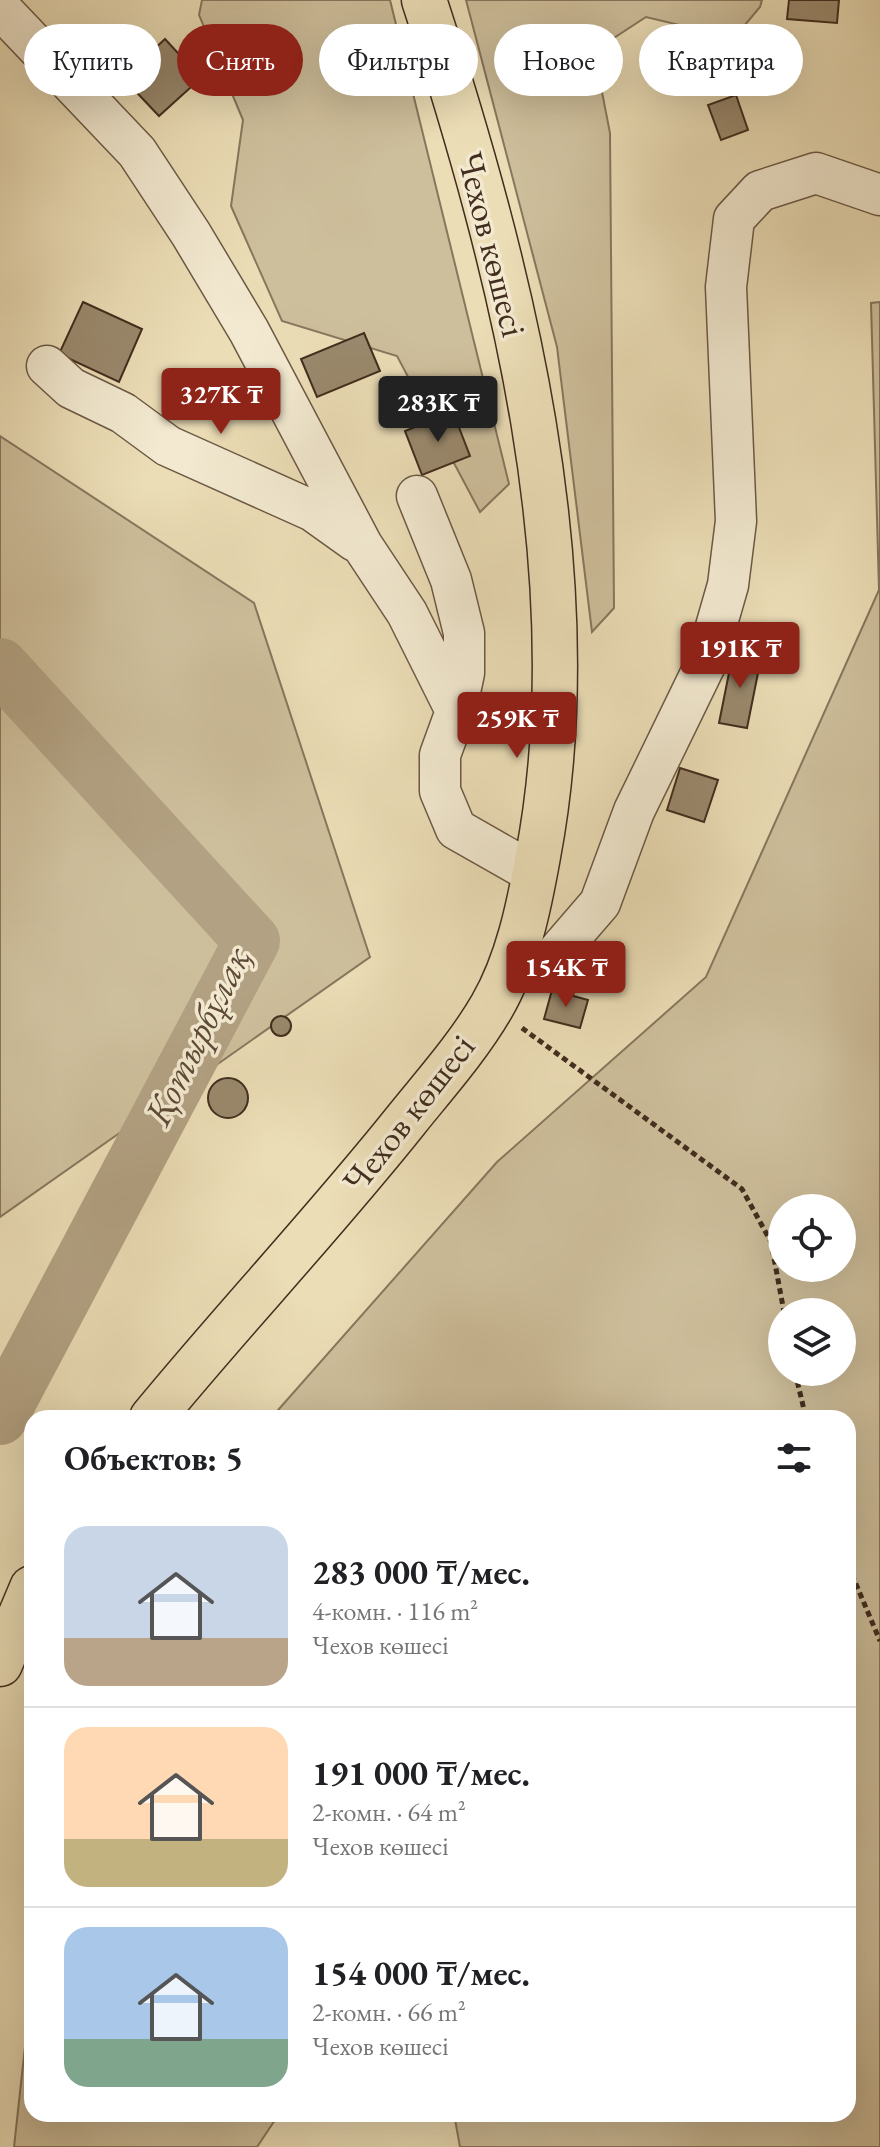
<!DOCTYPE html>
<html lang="ru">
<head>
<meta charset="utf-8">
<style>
	:root { --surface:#fff; --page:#f2f2f2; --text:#202124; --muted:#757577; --line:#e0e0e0; --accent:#8f2418 }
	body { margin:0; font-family:"EB Garamond",serif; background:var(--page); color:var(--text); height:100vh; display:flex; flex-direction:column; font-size:30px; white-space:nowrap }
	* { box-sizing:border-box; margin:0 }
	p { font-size:26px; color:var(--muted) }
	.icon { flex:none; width:44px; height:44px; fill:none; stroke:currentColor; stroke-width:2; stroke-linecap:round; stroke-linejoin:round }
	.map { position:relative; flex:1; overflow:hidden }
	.panel { position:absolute; left:24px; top:1410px; width:832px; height:712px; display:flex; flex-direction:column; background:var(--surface); border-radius:24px; box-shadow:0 8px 32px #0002 }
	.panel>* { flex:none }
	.hud { position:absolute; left:24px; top:24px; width:832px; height:72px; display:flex; gap:16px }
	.controls { position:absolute; left:768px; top:1194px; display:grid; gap:16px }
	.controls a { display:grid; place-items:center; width:88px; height:88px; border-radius:50%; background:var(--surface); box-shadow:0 8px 32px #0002; font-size:40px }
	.price { position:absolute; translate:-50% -68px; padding:0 18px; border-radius:8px; background:var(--accent); color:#fff; font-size:26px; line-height:52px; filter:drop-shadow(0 2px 4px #0008) }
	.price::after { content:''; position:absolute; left:50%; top:48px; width:24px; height:18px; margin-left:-12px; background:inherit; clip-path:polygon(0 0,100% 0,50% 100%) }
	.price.active { background:#222; color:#fff }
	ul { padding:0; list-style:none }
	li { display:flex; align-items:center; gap:24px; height:200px; padding:0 40px }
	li+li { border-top:2px solid var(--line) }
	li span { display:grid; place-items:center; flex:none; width:224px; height:160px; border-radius:24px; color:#555 }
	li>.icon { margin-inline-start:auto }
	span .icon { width:96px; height:96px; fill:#fffc; stroke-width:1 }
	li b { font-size:34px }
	h2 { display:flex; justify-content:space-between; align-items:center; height:96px; padding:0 40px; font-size:34px }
	.pill { padding:0 28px; border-radius:36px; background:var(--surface); box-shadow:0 8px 32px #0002; font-size:28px; line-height:72px }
	.pill.active { background:var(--accent); color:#fff }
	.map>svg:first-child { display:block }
</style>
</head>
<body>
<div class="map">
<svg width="880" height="2147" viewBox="0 0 880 2147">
	<rect width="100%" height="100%" fill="#ebddb6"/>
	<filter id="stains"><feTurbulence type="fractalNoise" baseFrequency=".0025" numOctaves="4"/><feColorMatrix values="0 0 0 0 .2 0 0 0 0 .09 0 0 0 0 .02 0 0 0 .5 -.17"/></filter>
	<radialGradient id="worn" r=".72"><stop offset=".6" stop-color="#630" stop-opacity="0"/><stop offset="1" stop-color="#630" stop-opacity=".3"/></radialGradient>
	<path fill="#cebf9c" stroke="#88765d" stroke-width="2" fill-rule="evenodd" d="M202,0H390L509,484L480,512L397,356L282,321L231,206L243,120L199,15Z
		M466,0H762L760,7L734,38L646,17L594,51L610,133L614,608L592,632L557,347Z
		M880,302V2147H460L454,2114H848V1418H271L497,1162L706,977L879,590L871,303ZM782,1208H842V1268H782ZM782,1312H842V1372H782Z
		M0,436L254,603L370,957L0,1217Z
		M32,1983V2114H279L257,2147H14Z"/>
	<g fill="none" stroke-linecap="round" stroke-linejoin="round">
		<path stroke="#b2a182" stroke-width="56" d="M0,666L252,941L0,1417"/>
	</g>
	<path fill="#9a896d" stroke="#422d1e" stroke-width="2" d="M789,0H839L837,23L787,19Z
		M165,39L201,78L159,116L123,78Z
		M736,95L748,130L721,140L708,105Z
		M83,302L142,329L119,382L59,354Z
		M364,333L380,371L317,397L301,359Z
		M453,412L470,456L422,475L405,431Z
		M733,653L761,658L747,728L719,723Z
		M680,768L718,780L704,822L667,810Z
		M552,990L588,1000L580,1028L544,1019Z
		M271 1026a10 10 0 1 1 20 0a10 10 0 1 1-20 0Z
		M208 1098a20 20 0 1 1 40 0a20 20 0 1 1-40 0Z"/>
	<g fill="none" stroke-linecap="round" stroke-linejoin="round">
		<defs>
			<path id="minor" d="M0,8L137,152L191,234L249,331L362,545L407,613L456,711
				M47,366L71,388L123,413L168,446L313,511L355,541
				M417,496L451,580L464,633V673L456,711L440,755V791L456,829L535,874
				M512,960L550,961L600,903L634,811L705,665L728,585L736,521L726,287L734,219L760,191L816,173L880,195"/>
			<path id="major" d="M152,1418C235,1317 325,1222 407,1119C436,1083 469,1046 492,1006C518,961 529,906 538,856C591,576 511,266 424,0
				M0,1664L32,1588"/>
		</defs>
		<use href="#minor" stroke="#6c5944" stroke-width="43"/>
		<use href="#major" stroke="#422d1e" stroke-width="47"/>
		<path stroke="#422d1e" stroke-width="5" stroke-dasharray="6 4" stroke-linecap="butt" d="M522,1028L742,1189L771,1242L784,1312
			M795,1372L806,1418
			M848,1565L880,1641"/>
		<use href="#minor" stroke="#f2e9d0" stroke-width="40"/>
		<use href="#major" stroke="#ebddb6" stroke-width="44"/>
	</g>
	<g text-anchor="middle" stroke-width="7" stroke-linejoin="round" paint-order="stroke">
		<g font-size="36" fill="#422d1e" stroke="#f2e9d0">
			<text transform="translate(493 244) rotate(76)" y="13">Чехов көшесі</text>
			<text transform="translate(408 1113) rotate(-52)" y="13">Чехов көшесі</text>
		</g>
		<g font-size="38" font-style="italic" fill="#5e4a37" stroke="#f2e9d0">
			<text transform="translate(197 1036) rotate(-64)" y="13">Қотырбұлақ</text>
		</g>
	</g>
	<rect width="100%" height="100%" filter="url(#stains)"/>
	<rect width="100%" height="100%" fill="url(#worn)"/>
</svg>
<div class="controls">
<a><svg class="icon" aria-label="locate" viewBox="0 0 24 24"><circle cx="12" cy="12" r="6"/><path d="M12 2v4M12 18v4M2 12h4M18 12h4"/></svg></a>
<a><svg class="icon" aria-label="layers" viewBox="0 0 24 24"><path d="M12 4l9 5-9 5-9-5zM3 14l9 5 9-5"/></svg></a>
</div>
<b class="price" style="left:221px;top:436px">327K ₸</b>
<b class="price active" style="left:438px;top:444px">283K ₸</b>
<b class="price" style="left:740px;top:690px">191K ₸</b>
<b class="price" style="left:517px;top:760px">259K ₸</b>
<b class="price" style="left:566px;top:1009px">154K ₸</b>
<div class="hud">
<a class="pill">Купить</a>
<a class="pill active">Снять</a>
<a class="pill">Фильтры</a>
<a class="pill">Новое</a>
<a class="pill">Квартира</a>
</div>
<section class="panel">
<h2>Объектов: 5<svg class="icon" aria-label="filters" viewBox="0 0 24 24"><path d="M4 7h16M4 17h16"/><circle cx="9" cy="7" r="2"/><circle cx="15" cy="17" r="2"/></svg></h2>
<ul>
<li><span style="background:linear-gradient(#c9d6e8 70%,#b9a48a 0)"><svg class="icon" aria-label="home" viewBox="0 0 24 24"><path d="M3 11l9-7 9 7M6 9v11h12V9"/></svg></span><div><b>283 000 ₸/мес.</b><p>4-комн. · 116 m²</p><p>Чехов көшесі</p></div></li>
<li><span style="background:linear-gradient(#ffd9b3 70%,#c2b280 0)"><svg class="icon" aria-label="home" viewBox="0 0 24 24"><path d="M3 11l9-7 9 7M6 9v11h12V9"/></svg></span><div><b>191 000 ₸/мес.</b><p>2-комн. · 64 m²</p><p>Чехов көшесі</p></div></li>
<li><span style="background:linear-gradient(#a9c7e8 70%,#7fa58c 0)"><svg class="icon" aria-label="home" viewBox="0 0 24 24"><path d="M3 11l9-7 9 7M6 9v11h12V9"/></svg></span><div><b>154 000 ₸/мес.</b><p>2-комн. · 66 m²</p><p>Чехов көшесі</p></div></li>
</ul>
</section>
</div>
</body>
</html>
